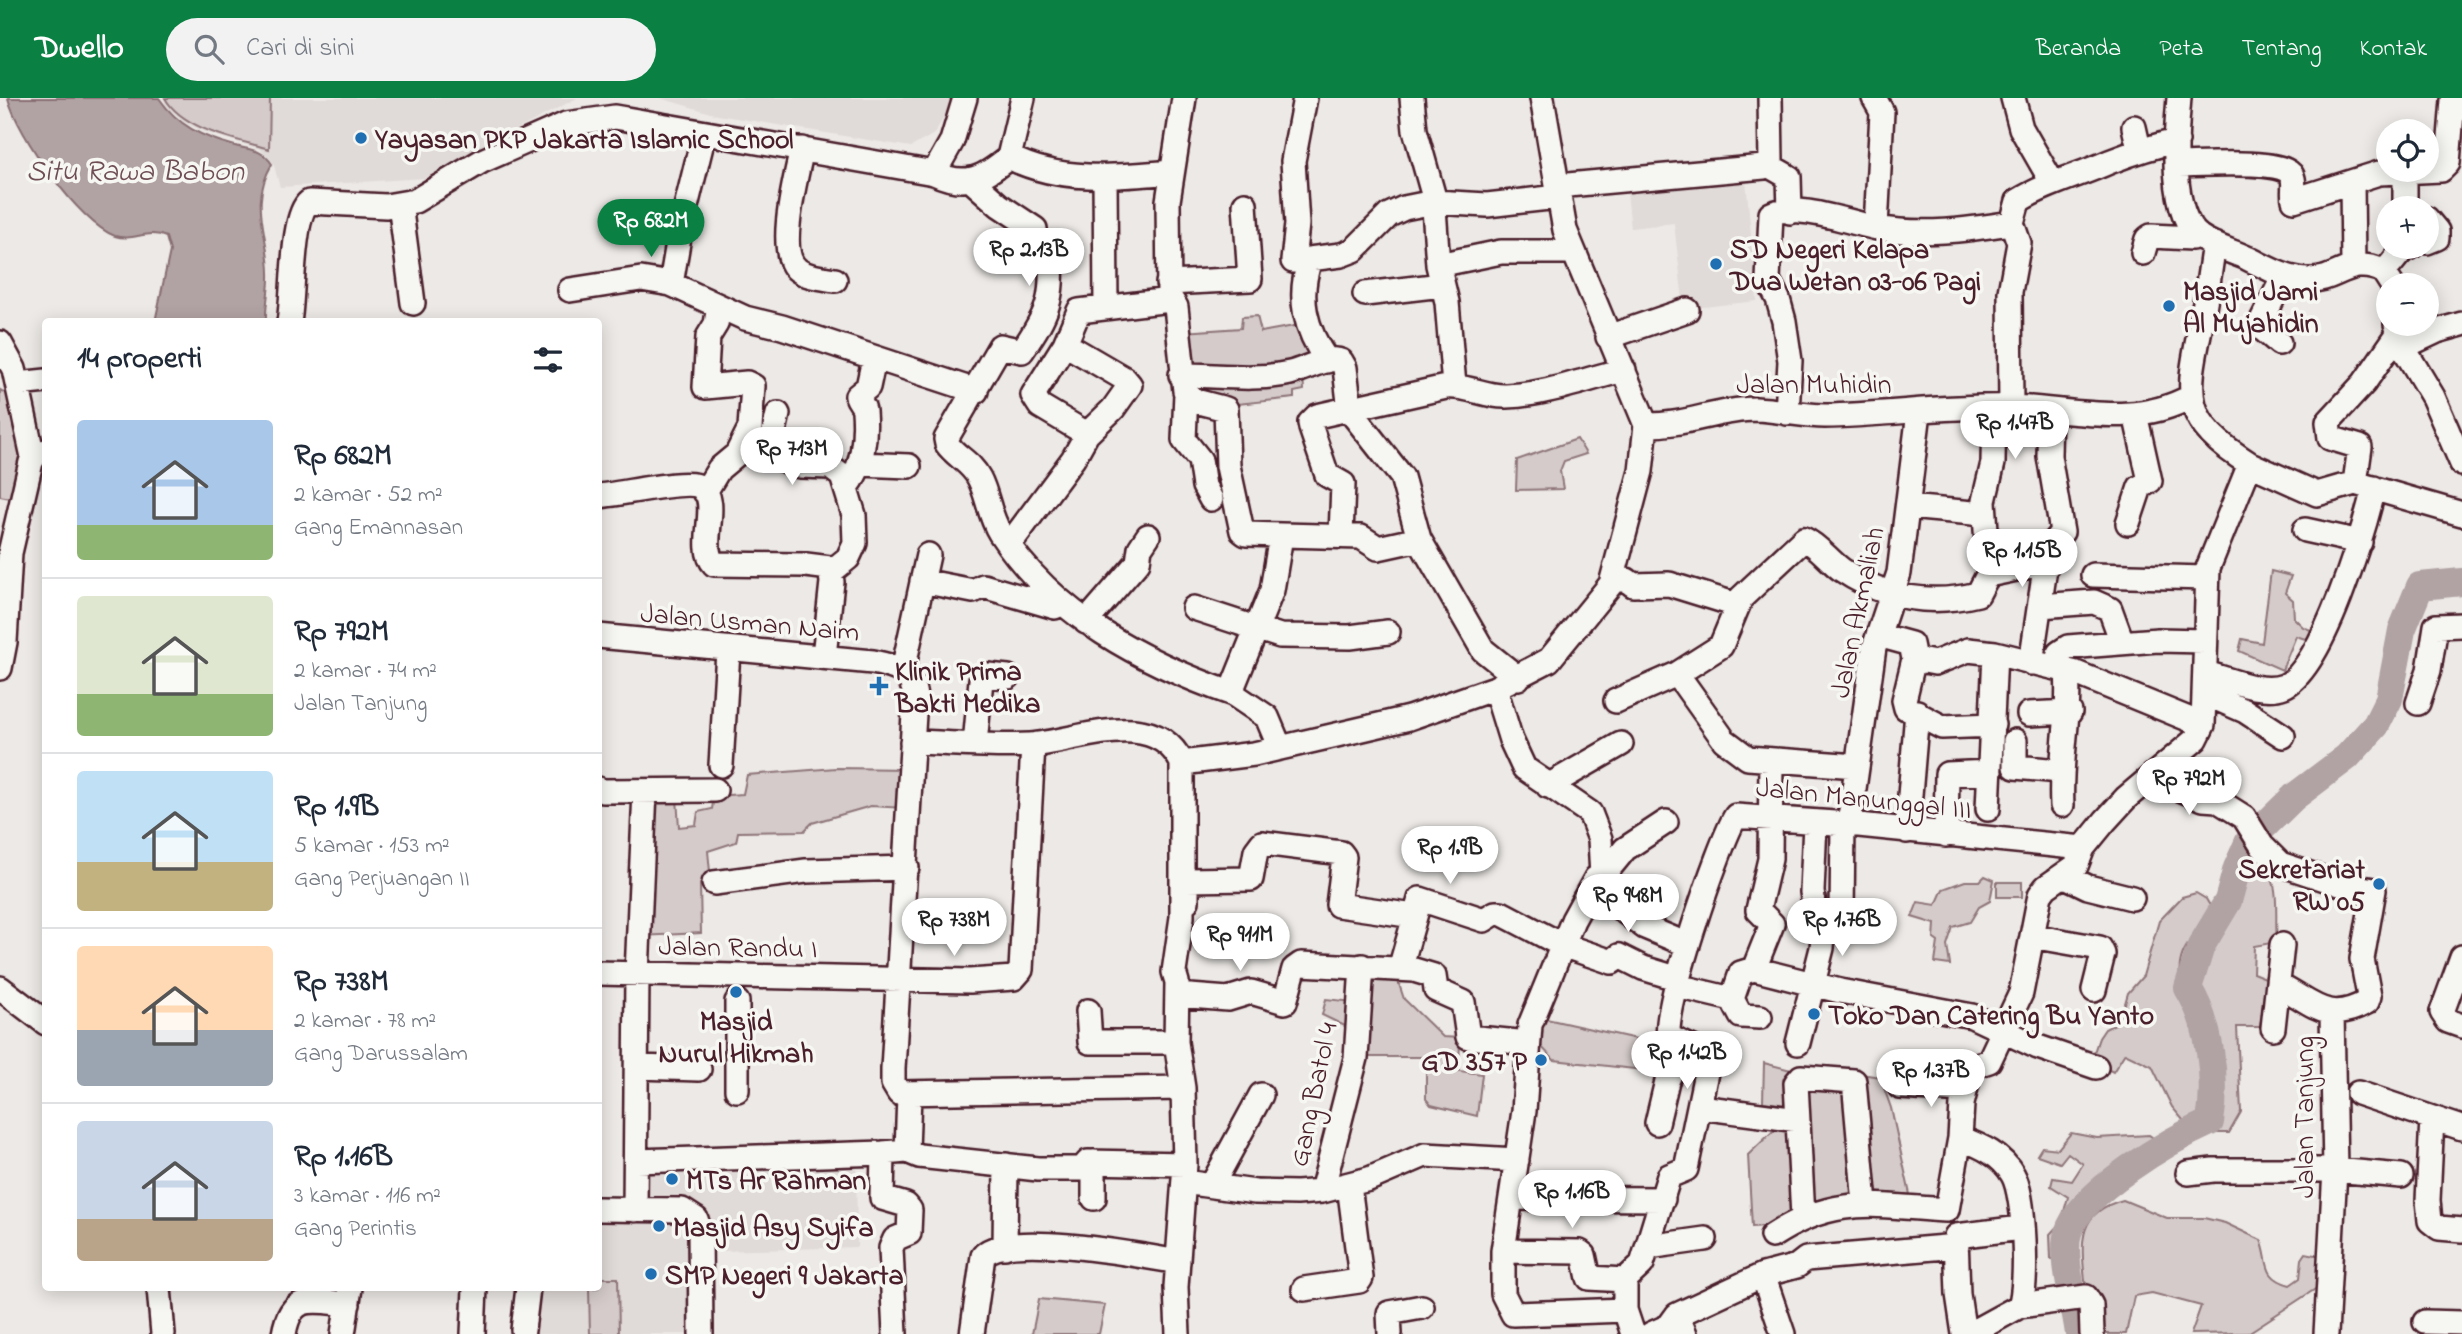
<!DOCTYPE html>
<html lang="id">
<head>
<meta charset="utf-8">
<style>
	:root { --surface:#fff; --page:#f2f2f3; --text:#1f2937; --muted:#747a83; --line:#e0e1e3; --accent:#0b8043 }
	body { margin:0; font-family:"Indie Flower",sans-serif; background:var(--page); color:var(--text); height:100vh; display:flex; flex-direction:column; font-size:26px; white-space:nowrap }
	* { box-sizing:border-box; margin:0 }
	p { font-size:23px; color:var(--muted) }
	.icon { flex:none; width:38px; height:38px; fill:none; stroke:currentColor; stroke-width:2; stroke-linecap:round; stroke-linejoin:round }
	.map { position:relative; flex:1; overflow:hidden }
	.sheet { position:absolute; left:42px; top:220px; width:560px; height:973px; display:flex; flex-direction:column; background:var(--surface); border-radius:7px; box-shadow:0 4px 18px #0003 }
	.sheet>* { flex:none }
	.tools { position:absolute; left:2376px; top:21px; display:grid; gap:14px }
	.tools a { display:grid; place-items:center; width:63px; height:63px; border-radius:50%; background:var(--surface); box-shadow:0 4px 18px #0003; font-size:35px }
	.price { position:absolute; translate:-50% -60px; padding:0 16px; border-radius:24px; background:#fff; color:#222; font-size:23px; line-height:46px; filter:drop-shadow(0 2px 4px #0008) }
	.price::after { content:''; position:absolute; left:50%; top:42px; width:21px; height:16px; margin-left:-10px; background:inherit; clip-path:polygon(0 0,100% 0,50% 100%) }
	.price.active { background:var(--accent); color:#fff }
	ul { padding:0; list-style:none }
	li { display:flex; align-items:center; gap:21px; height:175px; padding:0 35px }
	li+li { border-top:2px solid var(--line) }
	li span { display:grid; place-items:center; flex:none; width:196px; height:140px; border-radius:7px; color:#555 }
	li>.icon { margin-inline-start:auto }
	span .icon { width:84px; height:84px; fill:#fffc; stroke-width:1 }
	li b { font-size:30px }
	h2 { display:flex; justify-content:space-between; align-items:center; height:84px; padding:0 35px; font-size:30px }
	header { display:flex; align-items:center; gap:42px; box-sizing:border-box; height:98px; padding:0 35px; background:var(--accent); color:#fff }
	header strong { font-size:33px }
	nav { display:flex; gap:38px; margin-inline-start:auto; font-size:24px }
	.search { width:490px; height:63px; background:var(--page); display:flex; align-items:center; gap:18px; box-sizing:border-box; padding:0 24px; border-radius:38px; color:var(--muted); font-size:26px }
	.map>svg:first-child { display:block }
</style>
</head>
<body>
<header>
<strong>Dwello</strong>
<div class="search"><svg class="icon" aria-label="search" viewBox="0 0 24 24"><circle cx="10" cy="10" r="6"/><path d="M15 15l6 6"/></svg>Cari di sini</div>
<nav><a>Beranda</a><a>Peta</a><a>Tentang</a><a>Kontak</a></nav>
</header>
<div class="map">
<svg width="2462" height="1236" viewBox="0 0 2462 1236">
	<rect width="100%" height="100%" fill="#ece9e6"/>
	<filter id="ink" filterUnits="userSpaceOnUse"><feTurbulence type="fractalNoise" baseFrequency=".0143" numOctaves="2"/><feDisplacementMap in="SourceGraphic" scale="14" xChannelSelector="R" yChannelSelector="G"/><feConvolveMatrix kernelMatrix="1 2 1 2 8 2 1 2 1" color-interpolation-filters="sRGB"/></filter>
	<g filter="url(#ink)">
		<path fill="#e0dad8" d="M164,0H577L424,80L280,89L273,64L260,51L204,34L184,24L165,7Z
			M660,0H955L934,36L911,49L718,17Z
			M1745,72L1757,203L1684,211L1674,125L1631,130L1626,85Z
			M856,1054L857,1149L715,1153L710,1120L702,1107L691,1103H647L644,1063Z
			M599,1115L697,1125L703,1236H529L528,1190H598Z"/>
		<path fill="#d4cbca" stroke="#8f757a" stroke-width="2" d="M165,0H270L269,51C236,41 183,32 165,0Z
			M1257,218L1261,234L1300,227L1307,247L1333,244L1335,264L1303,275L1304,292L1294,294V300L1228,307L1196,298L1183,234L1241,230L1242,219Z
			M0,292L15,300L24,353L10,400L0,398Z
			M1577,341L1586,356L1564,363L1560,373L1563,391L1516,392L1517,362Z
			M2271,473L2291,478L2285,495L2293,502L2294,520L2303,529L2321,536L2315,544L2296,538L2282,572L2239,553L2242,541L2262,545Z
			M836,670L908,671L904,710L871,708L812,725L804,733L738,734L736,744L708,753L711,784L700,786L701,835L641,838L646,701L677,700L679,729L696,727L698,714L712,711L714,698L743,696L747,677Z
			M2259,761C2283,783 2274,814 2277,844L2254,848L2253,875L2273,883L2266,929H2237L2241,1014L2229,1035H2212L2211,1031C2240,992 2198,928 2197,886C2196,862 2211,852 2223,835C2238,813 2238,788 2248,765Z
			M1985,778L1994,782L1990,803L1979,809L1970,824L1953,829L1947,847L1950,867L1935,865L1938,844L1934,841L1935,826L1912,819L1918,804L1936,807L1943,791L1965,783H1980Z
			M1997,784H2022V799H1997Z
			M2196,795L2206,801L2212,811C2204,831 2183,844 2180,866C2174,909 2235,996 2188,1028L2172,1009L2152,968L2125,955L2113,974L2091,963L2099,940L2105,931L2115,926L2122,916L2128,895L2143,878L2159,823L2182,799Z
			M1360,872L1395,874L1404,901L1443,939L1460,940L1459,973L1482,976L1477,1018L1431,1007L1426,1001V959H1352L1351,931L1322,917L1326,901L1354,904Z
			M1542,920L1650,944L1643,972L1554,962L1537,944Z
			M1764,965L1802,975L1848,974L1880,979L1891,1010L1911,1101C1891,1096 1867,1091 1846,1096C1813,1105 1786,1128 1752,1129L1748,1057L1772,1034L1789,1026L1787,1007L1763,1004Z
			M2071,1035L2097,1040L2149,1037L2159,1044C2129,1065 2073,1095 2063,1132C2061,1140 2063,1151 2064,1160L2051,1161L2050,1136L2061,1124L2068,1099L2051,1088L2053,1080L2072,1083L2083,1066L2068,1055L2060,1065L2037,1057L2042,1049L2058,1051Z
			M2123,1102L2167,1120H2204L2225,1125L2261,1142C2270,1164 2261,1179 2290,1187L2300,1180L2302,1161L2306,1155L2321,1158L2323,1186L2248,1235L2191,1236L2201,1208L2152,1195L2134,1198L2126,1236H2095L2093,1191L2085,1183C2081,1144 2077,1114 2123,1102Z
			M599,1180H618L619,1236H590L589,1190H598Z
			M1039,1201L1105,1207L1099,1236H1032Z"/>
		<path fill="#b1a2a3" stroke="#886e73" stroke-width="2" d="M8,0H159C178,28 202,39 235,48C251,52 262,51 272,66C249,106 268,133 269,174C270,191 265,207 266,224H155L170,153L166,139C148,130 133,144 115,138C79,125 17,36 8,0Z"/>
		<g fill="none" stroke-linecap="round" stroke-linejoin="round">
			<path stroke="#b1a2a3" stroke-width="28" d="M2079,1236C2076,1209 2061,1160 2068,1135C2080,1094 2172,1041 2210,1024C2217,982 2211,927 2188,890L2201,848L2228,803L2237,770L2249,743L2294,699L2347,659L2376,627L2389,601L2402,532L2420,488L2462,484"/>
			<defs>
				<path id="minor" d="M1184,0L1168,103L1169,198L1176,209L1185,293L1195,303L1226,311L1228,368L1242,433L1246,436L1361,439L1378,450L1419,441
					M1305,0L1293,63L1297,126L1293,163L1341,157L1354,152L1389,117L1404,110L1434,104L1487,107L1558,99
					M1412,0L1415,32L1433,96L1438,167L1447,204L1454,288
					M1874,0L1882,14L1876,129
					M2013,0L2021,30L2052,84
					M2179,0C2176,36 2168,113 2199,138C2213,148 2231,153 2247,160C2266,169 2285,181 2307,182C2337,184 2349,157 2383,173L2392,187
					M2134,29L2139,51
					M802,51C797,75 775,156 798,172C807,179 824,180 835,182
					M1009,59C1059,85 1118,79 1171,74
					M1768,67L1789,79L1790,114
					M2178,67C2198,67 2279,61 2291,76C2296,83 2292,95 2294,102L2379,75L2441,72L2448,65L2453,2H2462
					M934,75L952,43L965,0
					M1105,80L1106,208
					M972,83L999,107L1035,131L1036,143L1051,155C1053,203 1049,213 1022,253L1000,248L946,341L947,346C956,359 971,364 979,380C988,397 989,418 1000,435C1055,518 1142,564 1233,596
					M2352,84L2353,168
					M1557,88L1764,69L1771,64L1770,0
					M400,106L413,205
					M2405,110V74
					M2427,121L2437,133V140L2427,144
					M2143,155L2147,141L2151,138L2192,140L2198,137
					M1310,162C1297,199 1305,231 1327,263
					M1438,167L1501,154H1573
					M2383,173C2395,166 2396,153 2411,149
					M1168,185L1250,181L1245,106
					M671,186L680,133L704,36
					M570,192L641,181L671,186L745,220L782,229L976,293
					M1365,196L1442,187
					M289,224C294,198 291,118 309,104L386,108L415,103L482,63L566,26L615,19L934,75C966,90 984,80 1009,59L1023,0
					M2396,226L2403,249L2433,299L2462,366
					M1608,239L1687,212
					M0,245L14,271L33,359
					M2279,245L2259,228L2284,178
					M2403,249L2437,233L2462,226
					M1181,277C1217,277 1254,283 1290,275C1304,272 1329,257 1341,263L1345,270L1350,313L1402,379L1419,441L1483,552L1518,580
					M18,286L46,283
					M1186,294L1184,342L1200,362L1204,388L1211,401
					M2011,309L2010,194L2019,145L2012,125L2018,103C2047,85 2078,78 2109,64C2132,55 2152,48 2177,43
					M1787,315L1790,263L1784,223L1778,201L1768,182L1771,116C1793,104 1852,125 1877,130C1924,138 1965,132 2012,125
					M778,316L770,351L773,358L800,368L830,369L842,378L854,417L855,445L848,460L832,473
					M1646,327C1684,328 1718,311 1756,311C1779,312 1802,318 1825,318C1887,317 1950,307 2012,309C2072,311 2134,330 2190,299
					M1087,336L1040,308L1033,297L1065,246L1079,213L1170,202
					M859,366L909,368
					M2250,366L2317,396L2355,385L2462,416
					M2355,385L2360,349L2330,340L2328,324L2364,285L2398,236
					M847,389C863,370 866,338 864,313C864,307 859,304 857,298L868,289L874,261
					M705,394L719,371L737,356L750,330L753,288L747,285L705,289L708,239L716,226L719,208
					M598,398C619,397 687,380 701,389C722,403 697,448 714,466L806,467L830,470L832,484L824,558
					M1908,409L1984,416
					M2128,425L2140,389L2150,383L2135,316
					M2305,432L2360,444
					M1341,438L1343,386L1327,377L1311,330L1310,325L1317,318L1446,289C1468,287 1485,299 1506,298C1545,297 1586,281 1624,272
					M1009,447L1073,361L1087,336L1113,311L1130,287L1125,281L1065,246
					M1988,477L2046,465
					M2093,477L2206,480
					M1612,482H1627L1633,487L1669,486L1737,507
					M922,483L973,493L983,488L1055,509
					M2040,508L2094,504L2110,511L2122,544
					M1194,510L1280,538L1350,539L1388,534
					M1086,524L1138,464L1140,450L1148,438
					M1878,537L1911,546L1914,561L1935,565L1968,552L1995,555L2076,575L2203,627
					M598,538L873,564C896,569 912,572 915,599L893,971V985L899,995L1183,990
					M1914,561L1904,602L1906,610L1942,629L1993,627
					M2031,565L2048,450L2062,434L2049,358L2050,313
					M0,570L5,544L10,455L31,364L36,356L46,353
					M2056,570L2059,555L2068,549L2158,542L2205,543
					M903,572L928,457
					M2205,575C2227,580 2261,597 2284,588C2323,572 2364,431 2374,390
					M1677,576L1724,642L1748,660L1857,668
					M1495,590L1511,642L1524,670L1590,715L1600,741L1602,779L1616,807L1645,829L1688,847
					M2204,595L2245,613L2283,638
					M1616,603L1677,576L1721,548L1741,500L1804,441C1818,447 1829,463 1842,472C1884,500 1929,508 1978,496L1989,475L1984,403L1993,365L1994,310
					M2418,605L2429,572L2436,528L2462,527
					M2029,616L2070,614
					M2015,643V669L2060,673
					M912,644C951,645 991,649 1030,647C1077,644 1154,607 1182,665V819L1174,874L1177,884L1176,944L1183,990L1185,1066L1176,1189L1178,1236
					M975,646L981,582L988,577L1008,579
					M1280,650L1267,619L1233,596L1234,586L1272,492L1281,438
					M1182,665L1254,656L1358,632L1409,620L1495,590L1549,562L1611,486L1641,373L1646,327L1565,132L1542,0
					M721,667L728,553
					M2158,675L2175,689L2203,701L2217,702L2244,719L2262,748L2280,766L2340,786L2374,792L2362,861L2369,898L2367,904C2326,927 2313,904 2278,887
					M1548,688L1621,646
					M598,691L603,693L715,692
					M2062,707C2059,661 2071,618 2067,573
					M1988,711L1995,555
					M1815,724L1812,794L1816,819L1824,824
					M1849,726L1874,550L1899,475L1919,314
					M1907,733L1917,614
					M1946,737L1947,676L1990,674
					M2065,778L2088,789L2132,800
					M714,785L806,773L907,770
					M1187,803V782L1251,781L1256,753L1262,745L1341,755L1344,759L1338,807L1414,818
					M1824,824L1842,817L1843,725
					M2032,838L2100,850L2103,856L2094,892
					M2462,859L2442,914L2448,923L2462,928
					M1400,871L1420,801L1484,822L1495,815H1501L1562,847L1612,864L1619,858L1643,870L1679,881
					M1754,871L1772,826L1758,812L1770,761L1771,663
					M598,875L970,883L1014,880L1021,872L1033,647
					M1677,888L1732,901
					M0,890L46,925
					M1177,897L1228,901L1251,894L1285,904L1294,871L1301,866L1414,872L1434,878L1436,892L1463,904L1468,939L1528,945
					M1732,901L1741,875L1754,871L1840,893L1972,918L2038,949L2096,969
					M1732,901L1741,918L1760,919
					M1088,913L1090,944H1176
					M2273,930L2282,847
					M1798,945L1822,850L1824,824
					M638,969L699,971
					M1900,989L1964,993
					M737,992V904
					M2358,995L2462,1030
					M1700,1009L1798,1022
					M2432,1020L2428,1102L2430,1123L2439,1130L2462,1132
					M1657,1025L1667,983L1683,947
					M907,1053L919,1058L1038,1071H1082L1088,1064L1185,1066
					M636,1063L883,1055
					M1094,1064V1100
					M2188,1075L2213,1072H2335L2401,1078
					M1184,1084L1255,1094L1297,1095L1322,1093L1369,1081L1425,1057L1517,1062
					M1212,1087L1261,997
					M1322,1093L1356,960L1362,868
					M1511,1100L1663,1101
					M598,1111L682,1112L696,1121L700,1134L701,1236
					M635,1112L637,876L645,693
					M1803,1119L1796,985L1801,979L1854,983L1865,1106
					M1772,1138C1836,1096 1876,1108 1947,1112L1960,1040
					M1005,1149L1006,1067
					M1648,1149L1705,1141
					M1503,1153L1580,1154L1584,1157L1589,1180L1625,1182
					M1763,1177L1783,1236
					M159,1190L163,1236
					M1304,1191L1359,1183L1361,1180L1349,1087
					M2020,1208L2086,1199L2091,1207L2092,1236
					M1625,1212L1513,1216L1503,1196V1153L1524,1013L1530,927L1573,822L1596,780L1602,779L1625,751L1666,724
					M1677,1217L1763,1177L1797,1168L1806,1161L1957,1148
					M2425,1224L2462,1225
					M523,1232L528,1190
					M284,1236C291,1194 313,1203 348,1206
					M343,1236L350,1190
					M473,1236L475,1190
					M895,1236L891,1150L895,1141L909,1135L910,1112L906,1107L882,1100L883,1055L907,1053L909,996
					M972,1236L983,1158C1004,1131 1144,1158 1178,1164
					M1390,1236L1389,1215L1422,1209
					M1633,1236L1625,1212V1182L1642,1166L1669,1078L1686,1071L1708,965L1702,954L1669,939C1660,919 1720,742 1736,718L1849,726L2083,750
					M1651,1236L1669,1228L1677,1217L1685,1236
					M1964,1236L1958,1196L1956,1138L2021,1130
					M1969,1236L2020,1208C2028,1185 2025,1098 2013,1077C2002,1057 1981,1048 1960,1040L1962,1006L1971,969L1989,963L2021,895L2040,797L2046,789L2076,768L2083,750L2105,723L2126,700L2196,641L2203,627L2208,470L2250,366C2178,321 2187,296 2202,221C2207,196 2210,171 2214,146
					M2326,1236L2335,1072L2332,915"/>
			</defs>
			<use href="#minor" stroke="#4a1f2b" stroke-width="28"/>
			<use href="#minor" stroke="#f6f6f2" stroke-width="23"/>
		</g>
	</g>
	<g fill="#1f6fb2" stroke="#f6f6f2" stroke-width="2.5">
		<circle cx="361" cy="40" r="7"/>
		<circle cx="1716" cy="166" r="7"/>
		<circle cx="2169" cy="208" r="7"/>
		<path d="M875.5 577.5h7v7h7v7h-7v7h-7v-7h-7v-7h7z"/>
		<circle cx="2379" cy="786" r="7"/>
		<circle cx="736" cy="894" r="7"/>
		<circle cx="1814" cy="916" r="7"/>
		<circle cx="1541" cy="962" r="7"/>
		<circle cx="672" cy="1081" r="7"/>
		<circle cx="659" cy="1128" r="7"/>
		<circle cx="651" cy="1176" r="7"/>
	</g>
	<g text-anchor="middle" stroke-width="7" stroke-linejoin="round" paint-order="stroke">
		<g font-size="28" font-weight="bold" fill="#4a1f2b" stroke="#f6f6f2" text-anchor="start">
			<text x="375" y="50">Yayasan PKP Jakarta Islamic School</text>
			<text x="1730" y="160">SD Negeri Kelapa<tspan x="1730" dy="32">Dua Wetan 03-06 Pagi</tspan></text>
			<text x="2183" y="202">Masjid Jami<tspan x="2183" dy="32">Al Mujahidin</tspan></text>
			<text x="895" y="582">Klinik Prima<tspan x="895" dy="32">Bakti Medika</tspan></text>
			<text x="2365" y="780" text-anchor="end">Sekretariat<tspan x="2365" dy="32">RW 05</tspan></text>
			<text x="1828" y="926">Toko Dan Catering Bu Yanto</text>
			<text x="736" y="932" text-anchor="middle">Masjid<tspan x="736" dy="32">Nurul Hikmah</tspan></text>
			<text x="1527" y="972" text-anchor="end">GD 357 P</text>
			<text x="686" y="1091">MTs Ar Rahman</text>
			<text x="673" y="1138">Masjid Asy Syifa</text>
			<text x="665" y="1186">SMP Negeri 9 Jakarta</text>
		</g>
		<g font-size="28" fill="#4a1f2b" stroke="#f6f6f2">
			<text x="1814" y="295">Jalan Muhidin</text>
			<text transform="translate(1856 514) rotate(-78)" y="10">Jalan Akmaliah</text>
			<text transform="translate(750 523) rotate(5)" y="10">Jalan Usman Naim</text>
			<text transform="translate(1864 699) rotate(6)" y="10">Jalan Manunggal III</text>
			<text transform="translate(738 848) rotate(1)" y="10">Jalan Randu I</text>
			<text transform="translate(1312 996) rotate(-78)" y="10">Gang Batol 4</text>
			<text transform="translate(2303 1019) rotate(-90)" y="10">Jalan Tanjung</text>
		</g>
		<g font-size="30" font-style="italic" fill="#6e4d55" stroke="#f6f6f2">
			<text x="135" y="82">Situ Rawa Babon</text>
		</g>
	</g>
</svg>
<div class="tools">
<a><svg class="icon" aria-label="locate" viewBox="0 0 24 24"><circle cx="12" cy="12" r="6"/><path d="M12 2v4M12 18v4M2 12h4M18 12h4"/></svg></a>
<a>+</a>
<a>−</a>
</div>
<b class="price active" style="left:651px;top:161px">Rp 682M</b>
<b class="price" style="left:1029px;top:190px">Rp 2.13B</b>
<b class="price" style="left:2015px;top:363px">Rp 1.47B</b>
<b class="price" style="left:792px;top:389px">Rp 713M</b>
<b class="price" style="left:2022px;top:491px">Rp 1.15B</b>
<b class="price" style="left:2189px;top:719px">Rp 792M</b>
<b class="price" style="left:1450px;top:788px">Rp 1.9B</b>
<b class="price" style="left:1628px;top:836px">Rp 948M</b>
<b class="price" style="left:954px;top:860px">Rp 738M</b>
<b class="price" style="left:1842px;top:860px">Rp 1.76B</b>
<b class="price" style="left:1240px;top:875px">Rp 911M</b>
<b class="price" style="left:1687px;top:993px">Rp 1.42B</b>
<b class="price" style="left:1931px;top:1011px">Rp 1.37B</b>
<b class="price" style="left:1572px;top:1132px">Rp 1.16B</b>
<section class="sheet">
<h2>14 properti<svg class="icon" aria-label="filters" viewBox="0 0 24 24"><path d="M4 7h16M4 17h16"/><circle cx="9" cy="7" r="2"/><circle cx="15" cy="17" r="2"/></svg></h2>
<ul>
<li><span style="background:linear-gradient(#a9c7e8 75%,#8fb573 0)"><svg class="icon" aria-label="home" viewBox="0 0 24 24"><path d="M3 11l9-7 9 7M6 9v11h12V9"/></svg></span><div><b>Rp 682M</b><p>2 kamar · 52 m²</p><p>Gang Emannasan</p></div></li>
<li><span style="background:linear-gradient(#dfe7d0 70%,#8fb573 0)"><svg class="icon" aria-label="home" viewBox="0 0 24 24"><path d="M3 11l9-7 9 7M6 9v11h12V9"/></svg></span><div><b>Rp 792M</b><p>2 kamar · 74 m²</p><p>Jalan Tanjung</p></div></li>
<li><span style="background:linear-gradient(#bfe0f5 65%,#c2b280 0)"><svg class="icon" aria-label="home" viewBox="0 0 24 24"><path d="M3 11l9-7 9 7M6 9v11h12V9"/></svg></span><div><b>Rp 1.9B</b><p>5 kamar · 153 m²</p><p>Gang Perjuangan II</p></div></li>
<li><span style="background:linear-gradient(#ffd9b3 60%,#9aa5b1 0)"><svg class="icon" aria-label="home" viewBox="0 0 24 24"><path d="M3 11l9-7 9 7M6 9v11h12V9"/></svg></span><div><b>Rp 738M</b><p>2 kamar · 78 m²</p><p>Gang Darussalam</p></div></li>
<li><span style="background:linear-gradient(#c9d6e8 70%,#b9a48a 0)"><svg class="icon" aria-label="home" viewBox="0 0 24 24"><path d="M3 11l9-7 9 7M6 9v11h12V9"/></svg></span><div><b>Rp 1.16B</b><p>3 kamar · 116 m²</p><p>Gang Perintis</p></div></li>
</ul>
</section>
</div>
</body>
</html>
